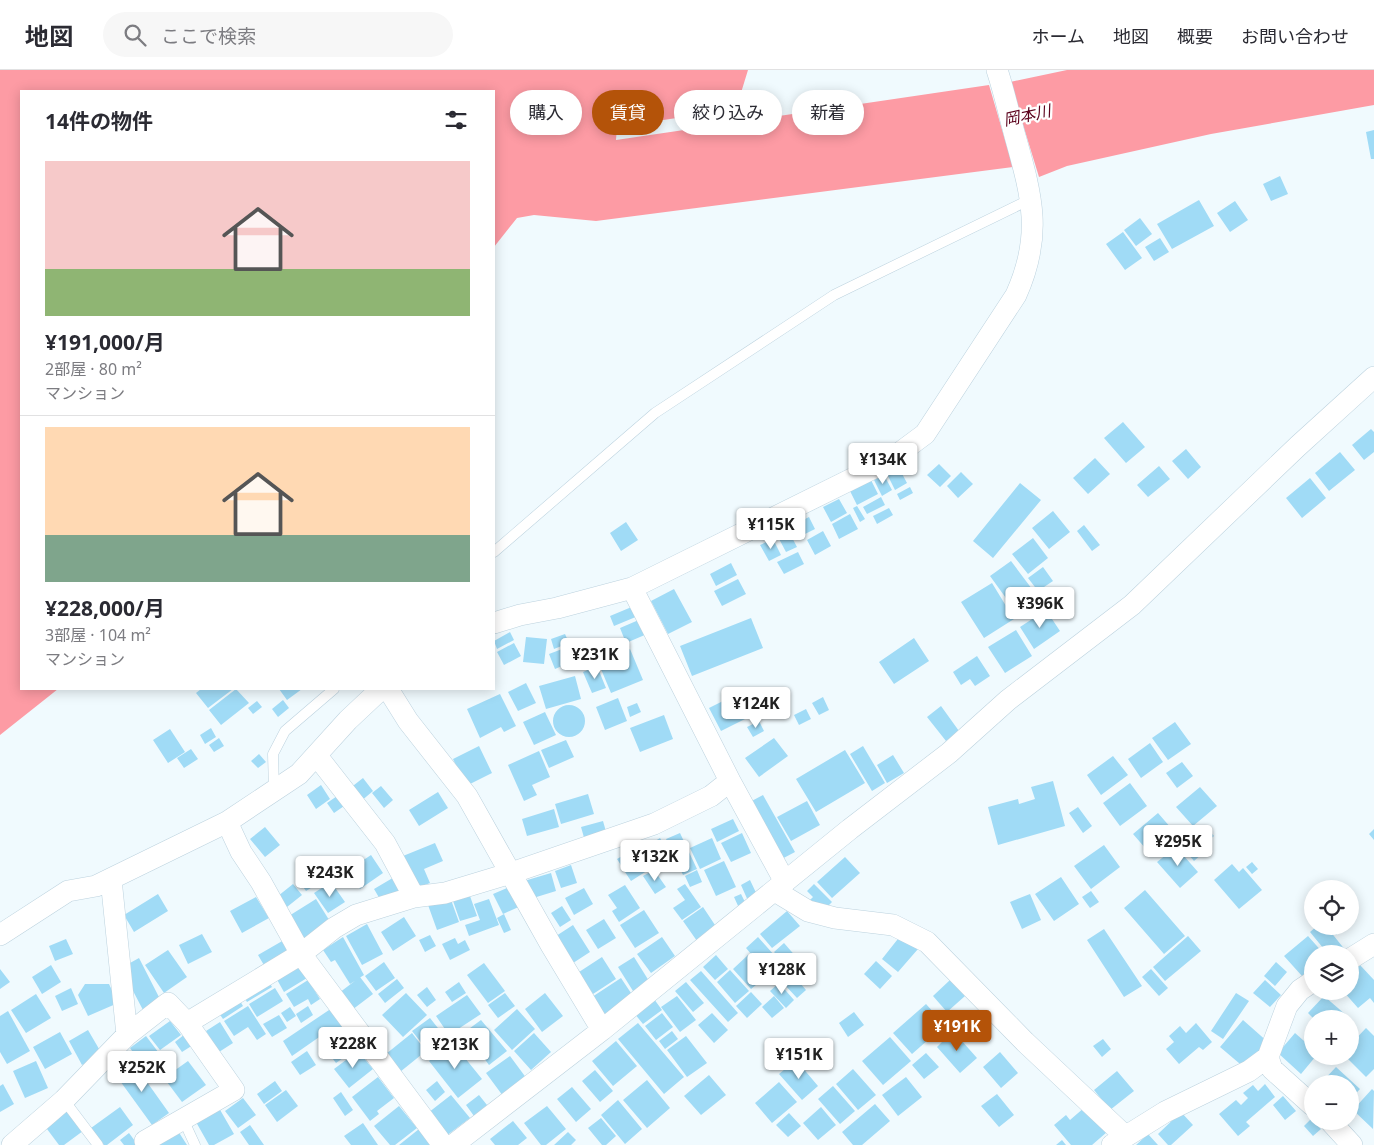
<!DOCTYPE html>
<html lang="ja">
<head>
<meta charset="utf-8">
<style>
	:root { --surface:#fff; --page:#f7f7f7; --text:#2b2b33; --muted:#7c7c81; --line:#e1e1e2; --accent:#b45309 }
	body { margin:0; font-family:"Noto Sans","Noto Sans JP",sans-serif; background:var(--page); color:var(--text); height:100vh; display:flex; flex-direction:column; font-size:19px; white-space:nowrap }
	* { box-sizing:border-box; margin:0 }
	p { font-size:16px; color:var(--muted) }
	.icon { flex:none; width:28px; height:28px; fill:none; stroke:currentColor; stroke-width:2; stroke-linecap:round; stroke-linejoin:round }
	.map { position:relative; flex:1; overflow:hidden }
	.side { position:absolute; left:20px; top:20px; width:475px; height:600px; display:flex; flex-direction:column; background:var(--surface); border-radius:0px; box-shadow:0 2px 12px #0003 }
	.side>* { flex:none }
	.top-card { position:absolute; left:510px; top:20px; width:475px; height:45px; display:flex; gap:10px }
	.controls { position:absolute; left:1304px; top:810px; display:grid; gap:10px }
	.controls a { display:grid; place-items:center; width:55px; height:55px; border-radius:50%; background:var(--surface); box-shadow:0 2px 12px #0003; font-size:25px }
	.price { position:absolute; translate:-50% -42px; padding:0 11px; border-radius:5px; background:#fff; color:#222; font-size:16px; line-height:32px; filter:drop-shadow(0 1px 2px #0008) }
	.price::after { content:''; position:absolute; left:50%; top:30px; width:15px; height:11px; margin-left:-8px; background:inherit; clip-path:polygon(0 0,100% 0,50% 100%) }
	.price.current { background:var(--accent); color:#fff }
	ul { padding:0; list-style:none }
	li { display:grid; align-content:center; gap:10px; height:265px; padding:0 25px }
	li+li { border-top:1px solid var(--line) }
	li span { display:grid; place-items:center; height:155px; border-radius:0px; color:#555 }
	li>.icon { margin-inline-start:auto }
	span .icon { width:90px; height:90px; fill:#fffc; stroke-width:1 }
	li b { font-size:21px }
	h2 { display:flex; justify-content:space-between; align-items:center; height:60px; padding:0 25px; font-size:21px }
	.pill { padding:0 18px; border-radius:22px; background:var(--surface); box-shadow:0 2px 12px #0003; font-size:18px; line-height:45px }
	.pill.current { background:var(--accent); color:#fff }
	header { display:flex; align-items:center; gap:30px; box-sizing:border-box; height:70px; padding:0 25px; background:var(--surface); border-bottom:1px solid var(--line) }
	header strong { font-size:24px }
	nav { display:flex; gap:28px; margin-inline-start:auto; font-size:18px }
	.search { width:350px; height:45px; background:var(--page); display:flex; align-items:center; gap:12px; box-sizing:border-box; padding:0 18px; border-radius:28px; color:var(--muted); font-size:19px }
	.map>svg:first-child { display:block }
</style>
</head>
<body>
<header>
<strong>地図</strong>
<div class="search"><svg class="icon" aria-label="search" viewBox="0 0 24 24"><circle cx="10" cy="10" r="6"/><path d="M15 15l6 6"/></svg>ここで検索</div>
<nav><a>ホーム</a><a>地図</a><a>概要</a><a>お問い合わせ</a></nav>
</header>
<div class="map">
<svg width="1374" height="1075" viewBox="0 0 1374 1075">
	<rect width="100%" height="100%" fill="#f0fafe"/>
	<path fill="#fd9ba4" d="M0,0H748L736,39L617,57L616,70L989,15L1013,97L596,151L534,145L517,148L494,177V21H21V619H58L0,665Z
		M1067,0H1374V35L1211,64L1067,96L1039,107L1010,12Z"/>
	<path fill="#a0dbf6" d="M1374,60V89H1371L1366,62Z
		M1280,106L1288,124L1271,131L1263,114Z
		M1199,130L1214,156L1172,179L1157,154Z
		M1235,131L1248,150L1230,162L1217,143Z
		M1140,148L1152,164L1136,176L1124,160Z
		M1123,162L1142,188L1125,200L1106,174Z
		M1160,168L1169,182L1154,191L1145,177Z
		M1123,352L1145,377L1126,393L1104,368Z
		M1371,359L1374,362V382L1364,390L1352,375Z
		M1186,379L1201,397L1188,409L1172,391Z
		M1340,382L1355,400L1329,421L1315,403Z
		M1095,388L1110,404L1088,424L1073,408Z
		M939,394L951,406L940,417L927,405Z
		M1159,396L1170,409L1148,427L1137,415Z
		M899,398L907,413L895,420L887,404Z
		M961,402L973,414L958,428L947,416Z
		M884,405L892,420L882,426L874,410Z
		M1310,408L1326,428L1302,448L1286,428Z
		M871,410L878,424L857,435L850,421Z
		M1020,413L1041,430L993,488L973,471Z
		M910,417L913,423L900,430L897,424Z
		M881,427L885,435L867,444L863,437Z
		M839,429L847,443L831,452L823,437Z
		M857,436L865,449L860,452L853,438Z
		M889,438L893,445L877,454L873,446Z
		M1053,441L1070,462L1049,479L1032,458Z
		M850,444L858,459L839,469L832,454Z
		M809,447L815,459L803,465L797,453Z
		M626,452L638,470L621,481L610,463Z
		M1084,455L1100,475L1092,481L1077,461Z
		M788,460L797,477L786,482L777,465Z
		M823,461L831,476L815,485L807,470Z
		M1033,468L1048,488L1028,504L1012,484Z
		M773,469L781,485L769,491L760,475Z
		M798,482L804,494L784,504L777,492Z
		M1011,491L1032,519L1011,535L990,506Z
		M731,493L737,505L716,516L710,504Z
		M1043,497L1053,511L1038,521L1028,508Z
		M738,509L746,524L722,536L714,521Z
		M992,513L1014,549L984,568L961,532Z
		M674,519L692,552L668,564L651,531Z
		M634,536L638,546L614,556L610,546Z
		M1046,540L1060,561L1034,579L1020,557Z
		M751,548L763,578L692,606L680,576Z
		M641,549L647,564L626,573L620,558Z
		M1016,560L1032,586L1005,603L988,577Z
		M510,562L514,570L497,579L494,571Z
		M565,564L569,573L554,579L551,569Z
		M526,567L547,569L544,594L523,592Z
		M914,568L929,591L894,614L879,592Z
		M514,573L521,586L504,595L497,582Z
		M578,573L583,587L555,599L549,584Z
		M630,579L643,610L611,623L598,592Z
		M977,586L990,606L975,616L970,609L961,615L953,602Z
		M597,596L606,618L592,623L583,602Z
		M575,606L581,629L546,639L539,616Z
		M526,613L536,633L518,641L508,622Z
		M201,619H233L208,638L196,623Z
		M236,619L249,633L221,655L209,640Z
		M279,619H302L287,630Z
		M741,622L753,645L721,661L709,638Z
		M500,624L516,656L504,662L501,657L480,668L467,639Z
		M823,627L829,640L819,645L812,633Z
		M618,628L627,651L605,660L596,637Z
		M283,630L289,638L278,647L272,639Z
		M257,631L262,637L253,644L248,638Z
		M637,633L641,642L630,647L627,637Z
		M553 651a16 16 0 1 1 32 0a16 16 0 1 1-32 0Z
		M941,636L959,661L946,671L927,647Z
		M806,639L811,649L799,655L794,645Z
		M545,642L556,665L534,675L523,652Z
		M664,645L673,669L640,682L630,658Z
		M759,651L764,661L753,667L747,657Z
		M1175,652L1191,674L1168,690L1152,668Z
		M211,658L216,667L205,674L200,665Z
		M170,659L185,682L168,693L153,670Z
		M219,668L224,676L214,682L209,675Z
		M774,668L788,686L759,707L745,688Z
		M566,670L574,687L549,698L541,680Z
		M1150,673L1163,692L1141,708L1128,689Z
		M479,676L492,703L466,716L453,689Z
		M863,676L885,713L872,721L850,684Z
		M191,679L198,689L184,698L177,688Z
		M845,680L865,713L816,742L796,709Z
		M539,681L550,707L532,715L537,725L524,731L508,695Z
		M259,684L266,692L258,698L251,691Z
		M893,685L904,703L887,713L877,695Z
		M1113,686L1128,705L1101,725L1087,705Z
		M1182,692L1193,706L1177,718L1166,703Z
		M363,708L373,721L360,732L349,719Z
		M1053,711L1065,756L998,775L988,737L1018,729L1019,734L1035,729L1031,717Z
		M1130,713L1147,736L1120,756L1103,733Z
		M321,715L330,729L316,739L307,725Z
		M381,716L393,730L384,738L372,723Z
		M1200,717L1217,736L1193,756L1176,737Z
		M438,722L448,738L419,756L409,740Z
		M340,724L347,734L334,743L327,733Z
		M588,724L594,744L561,754L555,734Z
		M763,725L795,782L778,791L746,734Z
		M807,731L820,755L791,771L777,747Z
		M1078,737L1092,756L1083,763L1069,743Z
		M554,739L559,757L527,766L522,749Z
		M1158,743L1178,766L1153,787L1133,764Z
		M733,749L739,761L717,772L711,759Z
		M603,751L607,765L585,771L581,757Z
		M265,757L280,775L265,787L250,769Z
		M1207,758L1214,766L1202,776L1195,769Z
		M1374,759V770L1369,764Z
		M680,763L697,799L683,805L666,769Z
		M742,763L751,783L731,792L721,773Z
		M660,768L668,781L652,791L644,778Z
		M712,768L721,789L700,799L690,778Z
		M1191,769L1203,783L1194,791L1182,777Z
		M435,773L443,791L424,799L430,813L417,818L403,786Z
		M1104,775L1120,797L1091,819L1074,796Z
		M639,776L646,787L624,800L617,789Z
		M1176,777L1198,802L1180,818L1157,792Z
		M371,785L383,803L360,819L347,801Z
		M845,787L860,803L832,828L817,812Z
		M647,788L653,797L631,811L625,802Z
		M724,791L736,817L716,826L704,800Z
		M1252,792L1258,799L1252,804L1246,797Z
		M1232,794L1239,802L1243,798L1262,820L1239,839L1214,810Z
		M571,795L577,813L561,818L555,801Z
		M654,800L666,817L655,824L643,806Z
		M697,800L702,812L690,817L685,806Z
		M551,803L556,821L530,829L524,811Z
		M308,806L314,816L306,821L299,811Z
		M396,806L406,823L384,836L374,819Z
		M1061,807L1079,834L1054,851L1035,824Z
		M750,810L759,829L749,833L741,815Z
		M331,812L345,832L328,843L314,823Z
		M293,814L302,825L287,837L278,826Z
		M685,814L701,837L682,850L673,838L685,830L677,819Z
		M814,814L832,832L821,843L809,831L813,827L807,821Z
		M514,815L523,835L503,844L493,824Z
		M625,815L640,838L619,852L612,841L617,838L608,825Z
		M584,818L593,834L574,845L565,828Z
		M1145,820L1185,866L1164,884L1124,838Z
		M1091,821L1099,832L1090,838L1082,827Z
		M158,824L168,841L134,862L124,845Z
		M741,824L746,834L739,838L734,827Z
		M1030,824L1041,850L1022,859L1010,832Z
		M470,826L477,846L460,851L453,831Z
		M256,827L269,848L242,863L230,841Z
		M450,827L459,852L437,860L428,835Z
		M316,829L331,853L299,873L284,849Z
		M489,829L499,855L469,866L465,855L480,850L474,834Z
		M562,836L571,850L560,857L551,843Z
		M703,837L717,858L697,871L683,851Z
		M644,840L659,863L635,878L620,855Z
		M787,841L800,856L772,878L760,864Z
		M504,844L511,860L504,863L497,848Z
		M404,847L416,866L393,881L381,862Z
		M604,849L616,868L598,879L586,860Z
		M367,854L383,884L362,895L346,866Z
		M573,855L590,882L570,895L553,868Z
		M1317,856H1326L1346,881L1343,884H1328L1310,862Z
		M1328,856H1344L1345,858L1336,865Z
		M1104,859L1142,916L1124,927L1087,870Z
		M202,864L212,882L188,894L179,875Z
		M430,865L436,876L425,882L419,870Z
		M901,865L918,879L898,902L882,889Z
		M1188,866L1201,881L1165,911L1153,897Z
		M1308,866L1324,884H1312V896L1302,906L1284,886Z
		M343,867L364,905L350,914L335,890L331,892L323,880Z
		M662,867L675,886L651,903L637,884Z
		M758,867L775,886L762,897L746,878Z
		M455,868L458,874L465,870L470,880L450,890L442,874Z
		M66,869L73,884L55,891L49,876Z
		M284,870L294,887L268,902L258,885Z
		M784,873L798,889L788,898L774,882Z
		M168,880L187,907L164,923L145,895Z
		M716,885L728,899L715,910L703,897Z
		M748,885L767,906L751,919L733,899Z
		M602,887L616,909L593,924L579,902Z
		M634,887L649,911L633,921L618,897Z
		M139,888L161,931L143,940L121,898Z
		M775,888L787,901L775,912L763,898Z
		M876,891L892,906L880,919L864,904Z
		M297,892L307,908L284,922L275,906Z
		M384,892L395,908L376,921L365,906Z
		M1276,892L1287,902L1275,916L1264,906Z
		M484,893L505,921L488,933L467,905Z
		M51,895L61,912L42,924L32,907Z
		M1360,895L1374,910V933L1370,928L1358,938L1343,921H1350V903Z
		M0,899L10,912L0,919Z
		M1151,899L1168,918L1159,926L1142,907Z
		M730,900L749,921L735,933L717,912Z
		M701,901L738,943L728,952L690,910Z
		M794,906L806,920L797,928L784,914Z
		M266,907L272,917L247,932L241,922Z
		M360,907L373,924L348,943L335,926Z
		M621,908L633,926L603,945L592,927Z
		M397,909L404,918L385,933L378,924Z
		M308,910L320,929L311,935L308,929L294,937L286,924Z
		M950,910L965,926L947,942L933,926Z
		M1265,910L1281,925L1270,937L1253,923Z
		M459,912L466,923L452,932L445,922Z
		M686,912L704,933L693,942L675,921Z
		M779,913L794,930L786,938L770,921Z
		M85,914H109L118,933L88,946L78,925Z
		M427,917L436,930L427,937L417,925Z
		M71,918L78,934L62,941L55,926Z
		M275,918L283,931L257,947L249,934Z
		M751,922L762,934L747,948L736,936Z
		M406,923L427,945L403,967L382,945Z
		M505,923L515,936L498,948L488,935Z
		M545,923L563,946L542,962L525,939Z
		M1236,923L1249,931L1223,969L1211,961Z
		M36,924L51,948L26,963L11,940Z
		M467,925L481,944L449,965L436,946Z
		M237,926L243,936L223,949L216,939Z
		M677,926L696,950L680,962L661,937Z
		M774,926L784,938L772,948L762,937Z
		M1324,926L1353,951L1350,954V949H1314L1308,943Z
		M654,929L662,940L643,954L634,943Z
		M926,934L945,955L912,984L893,963Z
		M248,936L266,964L257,970L248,957L234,966L224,951Z
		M308,936L313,945L301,953L296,944Z
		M290,937L296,946L287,952L281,943Z
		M332,938L349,962L332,973L325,963L292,986L283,971Z
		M517,939L535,959L512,980L494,960Z
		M8,941L30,981L7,994L0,982V946Z
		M854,942L864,955L848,967L839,953Z
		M662,943L673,957L656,970L645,956Z
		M712,943L728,960L714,973L698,955Z
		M279,945L287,958L272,967L263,954Z
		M430,948L449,972L431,985L412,961Z
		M481,950L507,981L489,995L478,980L476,982L462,964Z
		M1243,950L1269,973L1246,999L1220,977Z
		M170,951L181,965L160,980L149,966Z
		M220,952L233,973L219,982L206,961Z
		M638,953L684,1007L664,1024L618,969Z
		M1196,953L1212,972L1203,980L1199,977L1179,994L1166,979L1174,972L1169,966L1180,956L1186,963Z
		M1366,958L1374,966V999L1366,1007L1345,986H1350V975Z
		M88,960L102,984L82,995L69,971Z
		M672,961L678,969L665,979L659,971Z
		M953,961L977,988L960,1003L937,977Z
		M60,962L72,984L45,999L33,977Z
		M412,963L426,981L395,1006L381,988Z
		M534,963L551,982L531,1000L514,981Z
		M1295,963L1312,978V986H1316L1301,1004L1278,983Z
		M185,964L193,975L182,982L175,972Z
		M349,964L359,977L336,993L326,980Z
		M146,966L165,991L148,1004L130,978Z
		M686,966L707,993L687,1007L667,980Z
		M890,967L911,991L883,1015L862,991Z
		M1103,969L1111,979L1102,987L1093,976Z
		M616,971L637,996L613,1016L592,991Z
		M452,972L482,1009L458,1028L429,991Z
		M307,981L316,995L300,1005L291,992Z
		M358,981L373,999L349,1018L334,999Z
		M1000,982L1018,1003L1001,1018L983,997Z
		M926,983L939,997L924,1009L912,995Z
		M510,986L527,1009L503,1026L486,1003Z
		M796,990L818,1016L802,1030L779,1004Z
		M36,991L48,1018L25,1028L13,1001Z
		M132,991L169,1043L152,1055L115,1004Z
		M188,991L206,1015L182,1032L164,1008Z
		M1336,997L1360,1019L1350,1030V1014H1320Z
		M853,999L876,1025L858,1040L836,1014Z
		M595,1000L613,1021L600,1032L582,1011Z
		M1117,1001L1134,1021L1110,1040L1094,1020Z
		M709,1005L726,1025L701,1045L684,1026Z
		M378,1007L394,1028L377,1041L379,1044L370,1051L352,1027Z
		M906,1007L922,1027L898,1046L882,1025Z
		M647,1010L670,1038L647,1058L623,1030Z
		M275,1011L282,1021L264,1034L257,1024Z
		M437,1011L445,1022L435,1031L426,1020Z
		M779,1012L797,1032L772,1053L755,1033Z
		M3,1014L14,1034L0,1042V1016Z
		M1265,1014L1275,1027L1246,1052L1250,1056L1238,1066L1219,1044L1236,1030L1241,1035L1248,1028L1243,1023L1253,1015L1258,1021Z
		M833,1016L855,1041L840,1054L818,1029Z
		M572,1017L591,1039L576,1052L557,1029Z
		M1372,1019L1374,1021L1373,1059L1353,1040Z
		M286,1020L298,1036L277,1052L265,1035Z
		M341,1022L353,1040L345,1046L333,1028Z
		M997,1024L1014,1045L999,1057L981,1036Z
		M451,1025L470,1048L442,1069L424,1046Z
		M479,1025L487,1035L474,1046L466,1035Z
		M1283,1026L1296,1041L1285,1050L1273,1035Z
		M243,1028L256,1045L238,1058L225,1041Z
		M618,1030L642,1059L625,1074L601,1045Z
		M875,1034L890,1051L862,1075H853L842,1062Z
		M399,1036L417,1058L395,1075H390L374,1056Z
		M547,1036L566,1059L546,1075H541L524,1053Z
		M120,1037L133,1055L107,1075H104L91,1058Z
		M821,1037L836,1055L818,1070L803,1053Z
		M1085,1037L1107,1062L1092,1075H1071L1054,1055L1066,1045L1070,1050Z
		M219,1038L234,1064L214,1075H209L196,1052Z
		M67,1039L83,1061L64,1075H59L44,1055Z
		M1181,1042L1193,1055L1171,1075H1168L1158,1064Z
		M789,1043L801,1056L788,1067L776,1055Z
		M601,1048L616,1066L606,1075H602L588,1058Z
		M1312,1048V1051L1321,1059L1313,1066L1304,1056Z
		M513,1051L527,1068L518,1075H495L490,1069Z
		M363,1053L378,1075H351L344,1066Z
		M250,1055L264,1075H249L240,1062Z
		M419,1059L432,1075H399Z
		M178,1061L187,1075H157Z
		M568,1062L576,1070L571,1075H554Z
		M129,1063L138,1075H124L120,1070Z
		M1148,1064L1158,1075H1136Z
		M1062,1070L1066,1075H1056Z"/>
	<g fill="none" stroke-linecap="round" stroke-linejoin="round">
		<defs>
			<path id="lane" d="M494,482L655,343L834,225L1031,129
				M274,720L273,684L285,661L334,619
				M64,1030L98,1075
				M183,1049L195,1075"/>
			<path id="street" d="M632,518L730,711L785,812
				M494,553L520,545L557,538L632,518L890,390L925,364L1016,225C1043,165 1032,127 1015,66C1009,44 1004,21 997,0
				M388,619L408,651L467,726L551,875L602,960
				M317,686L385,773L414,827
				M227,752L241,782L261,812L301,884L443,1075
				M111,809L127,965
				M775,821L808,841L835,848L893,855L927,872L1025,972L1125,1066
				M0,865L68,821L96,816L227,752L299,704L348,650L381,619
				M1350,889L1374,874
				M1268,987L1272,999L1312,1035
				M1330,1051L1352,1075
				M145,1071L234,1020L187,953
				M12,1075L64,1030L127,965L168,933L187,953L301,884L334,858L356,845L414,827L445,823L511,803L654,754L711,726L730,711
				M453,1075L602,960L850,759L949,683L1008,630L1132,535L1298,376L1374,307
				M1112,1075L1165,1042L1249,1001L1268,987L1287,936L1300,920L1312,912"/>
		</defs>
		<use href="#lane" stroke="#bcd2de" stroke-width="11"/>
		<use href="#street" stroke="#bcd2de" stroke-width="22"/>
		<use href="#lane" stroke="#fff" stroke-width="10"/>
		<use href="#street" stroke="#fff" stroke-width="21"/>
	</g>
	<g text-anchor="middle" stroke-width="4.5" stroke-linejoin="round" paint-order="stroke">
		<g font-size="16" font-style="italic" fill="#5c031d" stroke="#fff">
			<text transform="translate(1027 45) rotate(-12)" y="6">岡本川</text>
		</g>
	</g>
</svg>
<div class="controls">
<a><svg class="icon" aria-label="locate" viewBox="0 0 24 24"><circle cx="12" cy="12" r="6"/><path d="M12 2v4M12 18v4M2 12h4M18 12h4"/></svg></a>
<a><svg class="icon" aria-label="layers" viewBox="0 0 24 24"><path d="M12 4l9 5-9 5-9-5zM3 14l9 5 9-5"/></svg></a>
<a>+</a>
<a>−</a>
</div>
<b class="price" style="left:883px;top:415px">¥134K</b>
<b class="price" style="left:771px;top:480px">¥115K</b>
<b class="price" style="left:1040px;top:559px">¥396K</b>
<b class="price" style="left:595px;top:610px">¥231K</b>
<b class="price" style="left:756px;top:659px">¥124K</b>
<b class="price" style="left:1178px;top:797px">¥295K</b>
<b class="price" style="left:655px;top:812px">¥132K</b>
<b class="price" style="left:330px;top:828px">¥243K</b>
<b class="price" style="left:782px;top:925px">¥128K</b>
<b class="price current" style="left:957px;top:982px">¥191K</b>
<b class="price" style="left:353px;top:999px">¥228K</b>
<b class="price" style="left:455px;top:1000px">¥213K</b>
<b class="price" style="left:799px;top:1010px">¥151K</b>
<b class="price" style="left:142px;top:1023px">¥252K</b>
<div class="top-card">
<a class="pill">購入</a>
<a class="pill current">賃貸</a>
<a class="pill">絞り込み</a>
<a class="pill">新着</a>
</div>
<section class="side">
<h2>14件の物件<svg class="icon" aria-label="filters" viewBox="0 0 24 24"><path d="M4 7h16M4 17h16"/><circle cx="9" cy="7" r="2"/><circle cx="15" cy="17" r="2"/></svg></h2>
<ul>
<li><span style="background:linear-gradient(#f6c9c9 70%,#8fb573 0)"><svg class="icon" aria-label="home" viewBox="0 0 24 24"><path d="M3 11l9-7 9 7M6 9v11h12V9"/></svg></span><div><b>¥191,000/月</b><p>2部屋 · 80 m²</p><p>マンション</p></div></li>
<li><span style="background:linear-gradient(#ffd9b3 70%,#7fa58c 0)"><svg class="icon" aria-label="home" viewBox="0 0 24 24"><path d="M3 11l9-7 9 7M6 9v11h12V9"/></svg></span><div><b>¥228,000/月</b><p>3部屋 · 104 m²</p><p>マンション</p></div></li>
</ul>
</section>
</div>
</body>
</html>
